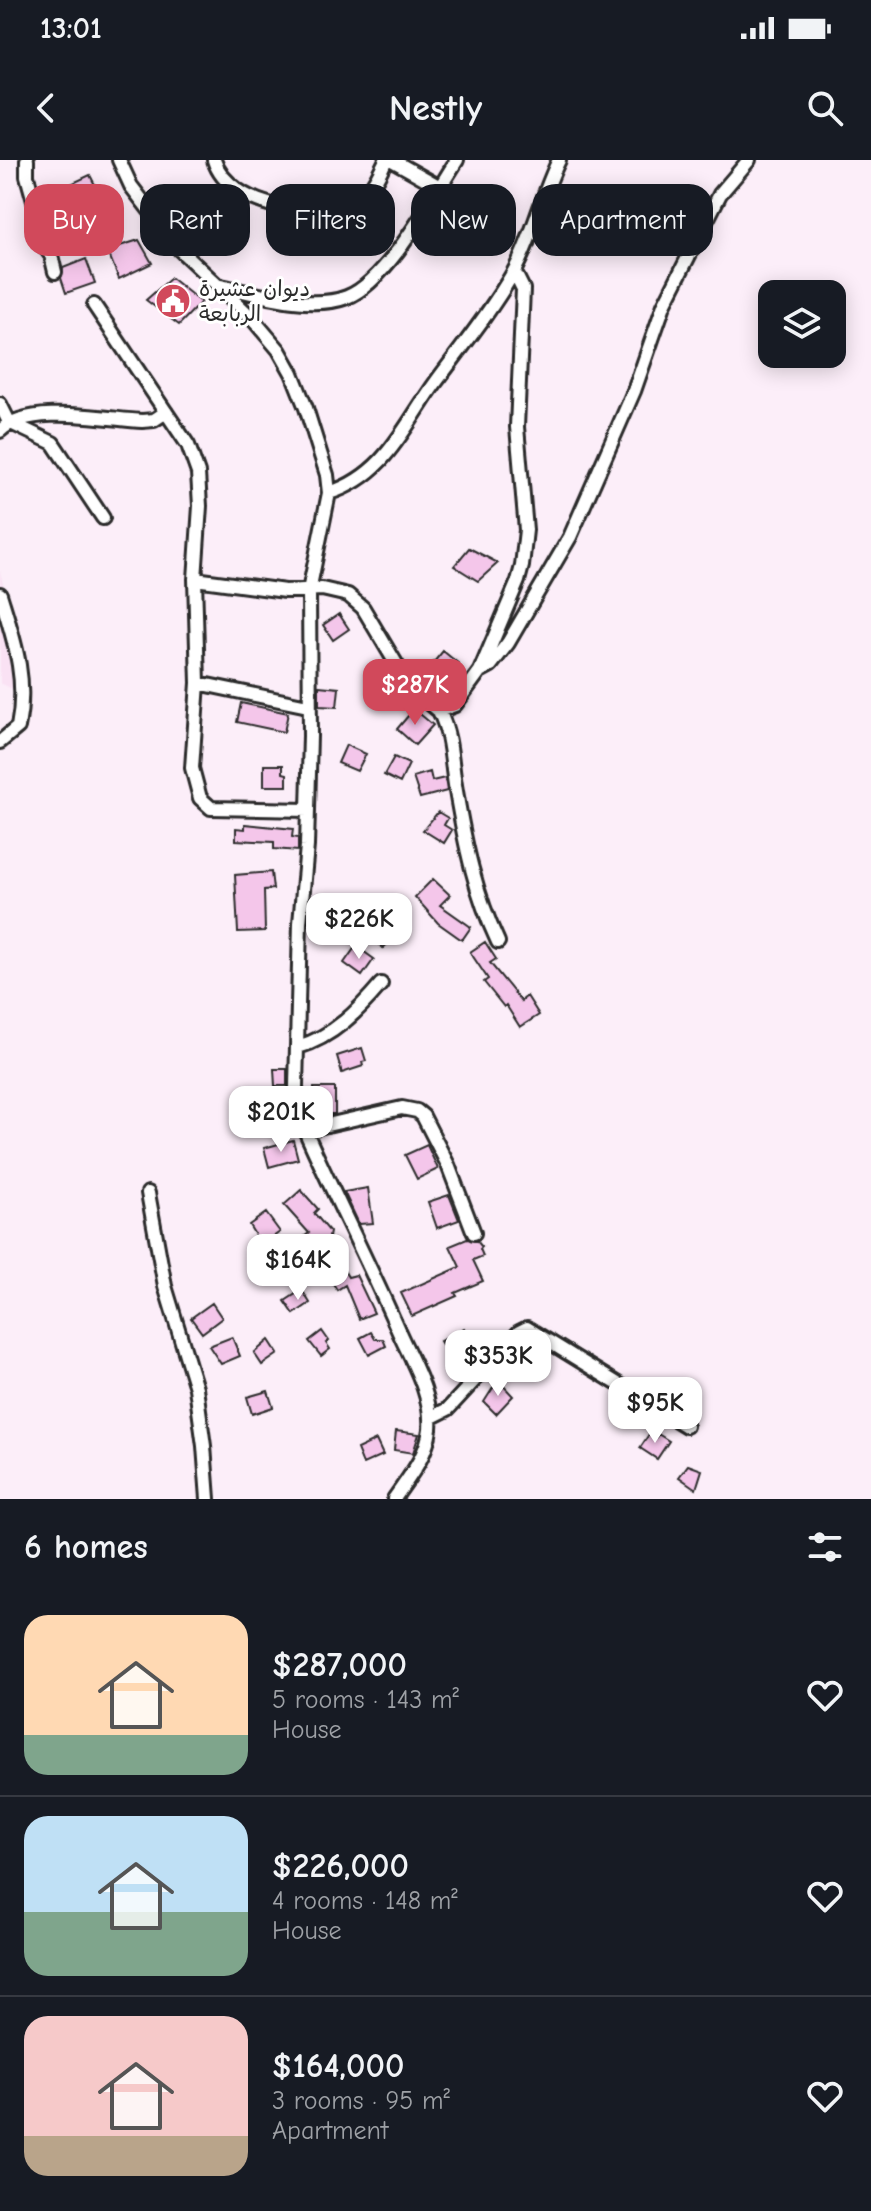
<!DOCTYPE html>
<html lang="en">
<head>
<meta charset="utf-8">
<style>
	:root { --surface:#171b24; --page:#242831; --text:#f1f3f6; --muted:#9ea1a6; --line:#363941; --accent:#d1495b }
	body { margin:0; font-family:"Comic Neue","Playpen Sans Arabic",sans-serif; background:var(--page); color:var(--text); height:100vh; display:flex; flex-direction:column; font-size:30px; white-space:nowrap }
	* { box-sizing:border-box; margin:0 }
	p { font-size:26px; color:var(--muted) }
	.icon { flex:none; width:44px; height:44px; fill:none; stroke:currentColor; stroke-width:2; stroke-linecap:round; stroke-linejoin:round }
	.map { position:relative; height:1339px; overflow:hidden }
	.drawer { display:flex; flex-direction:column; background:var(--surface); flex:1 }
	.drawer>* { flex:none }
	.banner { position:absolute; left:24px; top:24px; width:824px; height:72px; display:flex; gap:16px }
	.tools { position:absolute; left:758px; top:120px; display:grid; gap:16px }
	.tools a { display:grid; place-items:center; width:88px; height:88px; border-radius:16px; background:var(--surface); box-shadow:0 4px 20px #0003; font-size:40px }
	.price { position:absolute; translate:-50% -68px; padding:0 18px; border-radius:16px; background:#fff; color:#222; font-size:26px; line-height:52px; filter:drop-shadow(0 2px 4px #0008) }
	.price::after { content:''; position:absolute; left:50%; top:48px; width:24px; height:18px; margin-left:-12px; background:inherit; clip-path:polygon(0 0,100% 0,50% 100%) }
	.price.selected { background:var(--accent); color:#fff }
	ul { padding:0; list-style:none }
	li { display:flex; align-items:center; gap:24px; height:200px; padding:0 24px }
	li+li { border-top:2px solid var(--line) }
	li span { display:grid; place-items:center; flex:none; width:224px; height:160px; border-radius:24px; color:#555 }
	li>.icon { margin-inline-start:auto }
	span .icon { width:96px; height:96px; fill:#fffc; stroke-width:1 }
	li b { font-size:34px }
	h2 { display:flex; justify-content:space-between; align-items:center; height:96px; padding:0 24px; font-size:34px }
	.pill { padding:0 28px; border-radius:24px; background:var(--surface); box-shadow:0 4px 20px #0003; font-size:28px; line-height:72px }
	.pill.selected { background:var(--accent); color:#fff }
	.status { display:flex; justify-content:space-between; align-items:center; height:56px; padding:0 40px; background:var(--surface); direction:ltr }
	.status svg { height:22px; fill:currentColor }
	header { display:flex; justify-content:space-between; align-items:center; height:104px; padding:0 24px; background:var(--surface); font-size:36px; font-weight:800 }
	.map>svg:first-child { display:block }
</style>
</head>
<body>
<div class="status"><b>13:01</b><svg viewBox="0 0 49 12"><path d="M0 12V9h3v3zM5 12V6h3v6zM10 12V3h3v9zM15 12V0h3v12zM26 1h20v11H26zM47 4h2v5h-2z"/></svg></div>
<header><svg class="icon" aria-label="back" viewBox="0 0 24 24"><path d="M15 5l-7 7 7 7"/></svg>Nestly<svg class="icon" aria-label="search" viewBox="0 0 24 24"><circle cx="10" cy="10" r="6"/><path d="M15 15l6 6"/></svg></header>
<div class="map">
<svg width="871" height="1339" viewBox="0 0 871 1339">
	<rect width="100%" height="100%" fill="#fceef9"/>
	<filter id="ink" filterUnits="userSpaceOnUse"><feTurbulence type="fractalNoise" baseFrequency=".0125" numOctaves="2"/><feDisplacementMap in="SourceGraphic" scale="16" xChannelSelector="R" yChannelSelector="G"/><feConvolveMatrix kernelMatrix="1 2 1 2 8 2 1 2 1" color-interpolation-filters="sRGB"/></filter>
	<g filter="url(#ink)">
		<path fill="#fae2f4" d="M0,411L29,537L0,523Z"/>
		<path fill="#f4c6ea" stroke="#2b2b2b" stroke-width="2" d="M90,15L110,55L70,73L64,57L65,52L56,31Z
			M139,80L152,103L119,119L107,90Z
			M86,99L95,123L66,133L61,118L63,108Z
			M171,118L201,142L179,165L146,140Z
			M469,388L498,403L478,421L454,406Z
			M339,454L349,469L333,480L323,465Z
			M443,491L459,504L456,507L458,510L450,519L446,515L442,520L428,509Z
			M319,526L339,528L337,547L319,546Z
			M241,543L288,553L284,572L237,562Z
			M414,549L433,565L415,585L397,569Z
			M346,585L366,594L357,611L338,603Z
			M394,597L409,604L400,623L384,615Z
			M264,605H283V613L287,614V626H264Z
			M430,612L432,621L445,618L447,631L420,638L413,617Z
			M438,652L448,658L444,665L452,670L444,683L423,670Z
			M245,664L293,669L292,677L298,678V691L274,689V682L236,680V668L245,669Z
			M271,712L273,729L264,730L265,771L238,772L235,715Z
			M433,719L450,735L440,745L471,767L462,780L438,763L415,737Z
			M387,762L398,774L383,788L369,773L376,767L379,770Z
			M485,782L496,799L490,803L521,841L527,836L539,855L520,867L506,845L504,847L484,822L488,819L470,792Z
			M356,786L374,799L362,816L344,803Z
			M362,888L366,901L362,902L363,906L342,913L337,896Z
			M274,909H287V926H275Z
			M314,928H335V954H314Z
			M293,980L298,999L269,1007L264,988Z
			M427,985L438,1009L417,1019L405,995Z
			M368,1028L373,1063L359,1064L344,1032Z
			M301,1030L318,1049L314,1053L330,1072L329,1077L333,1082L318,1094L304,1077L309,1073L284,1045Z
			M449,1035L459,1060L437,1068L428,1042Z
			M266,1053L280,1072L273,1077L287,1097L274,1106L249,1065Z
			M467,1079L477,1081L482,1087L480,1089L483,1096L473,1100L483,1121L455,1133L457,1136L412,1156L401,1133L460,1107L450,1086Z
			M342,1107L348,1117L356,1115L374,1153L359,1159L345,1125L337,1130L328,1115Z
			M302,1130L310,1143L294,1154L285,1141Z
			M212,1143L222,1158L202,1173L191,1158Z
			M464,1168L473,1184L450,1197L440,1181Z
			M322,1171L329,1181L326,1183L330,1189L321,1196L309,1181Z
			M371,1172L375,1179H383L386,1186L369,1195L360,1178Z
			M232,1177L240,1196L221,1204L209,1186Z
			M269,1180L278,1194L262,1205L254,1193Z
			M498,1220L513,1236L496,1254L484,1242Z
			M268,1231L273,1247L252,1254L247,1237Z
			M396,1271L419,1274L413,1293L394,1290Z
			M650,1273L656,1277L658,1274L669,1281L657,1299L640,1288Z
			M376,1280L383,1295L363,1304L357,1289Z
			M688,1305L702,1310L696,1329L679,1317Z"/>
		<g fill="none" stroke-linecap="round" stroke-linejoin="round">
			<defs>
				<path id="street" d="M27,0V16L39,59L42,83L51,95L55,112
					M119,0L131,26L180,90L251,157L279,190L292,213L306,248L327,315L329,333L309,431L310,576L307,686L300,763L296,927L298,951L305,970C335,1038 369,1103 398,1170C411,1200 433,1235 430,1269C427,1296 409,1317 394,1339
					M214,0C229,49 322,63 361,36C374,28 379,13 386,0
					M392,0L440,27
					M221,126C257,134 311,151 347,137C387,122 433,37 457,0
					M94,145L188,285L198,313L200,346L195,419L198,523L192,608L200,638L211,648L308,650
					M0,244L9,262L53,283L103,358
					M0,271C28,243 105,259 142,261L154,260L166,252
					M329,333C386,315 404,266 436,222C462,187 491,151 513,113C533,78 541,36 559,0
					M195,419L285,431L322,429L348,435L363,448L410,527L439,551L455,545L480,511L518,421L522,406L526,370L517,267L523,129L514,111
					M0,434C14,480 28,518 18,567L0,582
					M480,511L491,505L508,483L570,377L634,231L664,145L720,34L749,0
					M198,523L308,546
					M439,551C452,577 451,603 456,631C465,684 475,733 498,782
					M298,887C333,877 359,850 381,824
					M305,970L402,948L417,951L423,956L448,1005L474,1073
					M148,1033L165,1126L196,1228L204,1286L208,1339
					M430,1258L448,1249L519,1172L527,1168L686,1266"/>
			</defs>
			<use href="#street" stroke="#2b2b2b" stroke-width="18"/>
			<use href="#street" stroke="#fff" stroke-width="12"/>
		</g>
	</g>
	<defs>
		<symbol id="civic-disc" viewBox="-11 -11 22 22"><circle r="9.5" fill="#d1495b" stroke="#fff"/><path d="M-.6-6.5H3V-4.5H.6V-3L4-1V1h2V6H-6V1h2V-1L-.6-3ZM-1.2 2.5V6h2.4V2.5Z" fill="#fff"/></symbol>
	</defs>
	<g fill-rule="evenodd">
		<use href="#civic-disc" x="153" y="121" width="40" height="40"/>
	</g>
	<g text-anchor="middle" stroke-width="6" stroke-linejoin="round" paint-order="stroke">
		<g font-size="22" fill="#2b2b2b" stroke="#fff" text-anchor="start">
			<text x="199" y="136">ديوان عشيرة<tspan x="199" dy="25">الربابعة</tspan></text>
		</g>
	</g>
</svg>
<div class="tools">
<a><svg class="icon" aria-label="layers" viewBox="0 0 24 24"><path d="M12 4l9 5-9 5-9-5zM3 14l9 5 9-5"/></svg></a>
</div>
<b class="price selected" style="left:415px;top:567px">$287K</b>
<b class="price" style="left:359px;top:801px">$226K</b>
<b class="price" style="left:281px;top:994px">$201K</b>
<b class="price" style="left:298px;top:1142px">$164K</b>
<b class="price" style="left:498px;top:1238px">$353K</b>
<b class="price" style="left:655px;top:1285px">$95K</b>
<div class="banner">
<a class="pill selected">Buy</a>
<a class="pill">Rent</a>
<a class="pill">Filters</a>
<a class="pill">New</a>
<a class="pill">Apartment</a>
</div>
</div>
<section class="drawer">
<h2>6 homes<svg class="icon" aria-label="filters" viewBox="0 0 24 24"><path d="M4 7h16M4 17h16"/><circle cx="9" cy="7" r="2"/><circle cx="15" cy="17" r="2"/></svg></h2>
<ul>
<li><span style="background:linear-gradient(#ffd9b3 75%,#7fa58c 0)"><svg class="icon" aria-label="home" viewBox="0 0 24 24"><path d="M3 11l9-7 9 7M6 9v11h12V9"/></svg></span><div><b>$287,000</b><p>5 rooms · 143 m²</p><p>House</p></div><svg class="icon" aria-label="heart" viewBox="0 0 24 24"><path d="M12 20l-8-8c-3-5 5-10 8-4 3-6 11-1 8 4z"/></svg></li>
<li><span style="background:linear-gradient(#bfe0f5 60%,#7fa58c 0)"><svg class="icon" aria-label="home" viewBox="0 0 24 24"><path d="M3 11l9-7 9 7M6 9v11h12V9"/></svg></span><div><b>$226,000</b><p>4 rooms · 148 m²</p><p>House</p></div><svg class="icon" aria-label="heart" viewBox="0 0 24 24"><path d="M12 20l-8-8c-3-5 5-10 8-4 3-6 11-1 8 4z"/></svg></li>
<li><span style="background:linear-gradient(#f6c9c9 75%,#b9a48a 0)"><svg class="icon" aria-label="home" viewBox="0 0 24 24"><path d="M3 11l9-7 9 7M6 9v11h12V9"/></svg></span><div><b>$164,000</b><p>3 rooms · 95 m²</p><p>Apartment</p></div><svg class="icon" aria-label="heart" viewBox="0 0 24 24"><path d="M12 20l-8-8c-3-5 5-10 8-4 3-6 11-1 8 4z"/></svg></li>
</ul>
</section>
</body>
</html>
